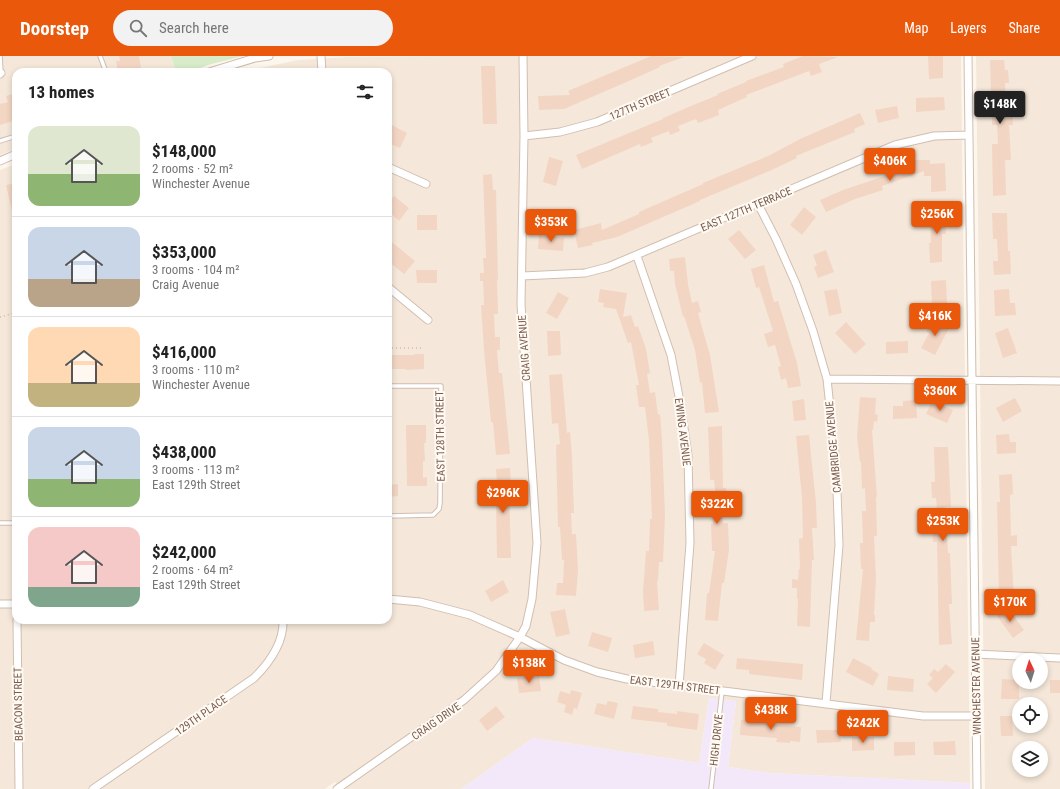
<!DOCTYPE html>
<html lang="en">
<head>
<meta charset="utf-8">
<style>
	:root { --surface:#fff; --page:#f2f2f2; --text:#222; --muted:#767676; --line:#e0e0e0; --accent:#ea580c }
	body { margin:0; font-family:"Roboto Condensed",sans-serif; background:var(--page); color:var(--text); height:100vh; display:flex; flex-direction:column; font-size:15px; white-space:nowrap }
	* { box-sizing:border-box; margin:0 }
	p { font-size:13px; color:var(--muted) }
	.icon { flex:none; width:22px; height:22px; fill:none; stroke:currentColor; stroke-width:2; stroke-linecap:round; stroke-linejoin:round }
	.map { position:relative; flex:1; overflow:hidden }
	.panel { position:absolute; left:12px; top:12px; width:380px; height:556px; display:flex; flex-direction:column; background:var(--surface); border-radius:12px; box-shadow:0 2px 6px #0003 }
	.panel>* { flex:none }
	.needle { width:26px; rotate:356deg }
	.buttons { position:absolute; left:1012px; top:597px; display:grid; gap:8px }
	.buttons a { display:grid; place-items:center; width:36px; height:36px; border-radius:50%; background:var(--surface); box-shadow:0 2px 6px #0003; font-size:20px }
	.price { position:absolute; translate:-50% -34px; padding:0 9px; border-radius:4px; background:var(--accent); color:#fff; font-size:13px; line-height:26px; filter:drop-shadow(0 1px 2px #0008) }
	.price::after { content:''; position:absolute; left:50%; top:24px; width:12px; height:9px; margin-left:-6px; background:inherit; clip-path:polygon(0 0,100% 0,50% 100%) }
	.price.selected { background:#222; color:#fff }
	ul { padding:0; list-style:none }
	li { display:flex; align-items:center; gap:12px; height:100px; padding:0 16px }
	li+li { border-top:1px solid var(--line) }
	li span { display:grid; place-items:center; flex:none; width:112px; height:80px; border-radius:12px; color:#555 }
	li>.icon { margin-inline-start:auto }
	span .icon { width:48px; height:48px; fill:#fffc; stroke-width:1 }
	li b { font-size:17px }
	h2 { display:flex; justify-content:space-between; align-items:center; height:48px; padding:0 16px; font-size:17px }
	header { display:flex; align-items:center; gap:24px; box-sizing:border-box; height:56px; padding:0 20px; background:var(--accent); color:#fff }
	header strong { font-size:19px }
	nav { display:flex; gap:22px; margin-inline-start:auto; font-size:14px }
	.search { width:280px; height:36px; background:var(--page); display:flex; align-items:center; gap:10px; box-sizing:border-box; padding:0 14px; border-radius:22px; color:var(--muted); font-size:15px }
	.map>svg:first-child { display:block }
</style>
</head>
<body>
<header>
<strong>Doorstep</strong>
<div class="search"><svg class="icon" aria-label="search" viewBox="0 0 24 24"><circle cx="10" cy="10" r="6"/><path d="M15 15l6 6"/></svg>Search here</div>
<nav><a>Map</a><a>Layers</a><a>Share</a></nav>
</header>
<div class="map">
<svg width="1060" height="733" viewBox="0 0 1060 733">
	<rect width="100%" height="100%" fill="#fdf6ec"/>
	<path fill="#f5e8da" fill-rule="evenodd" d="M0,0H171L176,16H16V93L0,99Z
		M451,0H961L970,727L770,717L728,711L736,645L709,642L699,707L533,682L461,733H341L335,726L325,733H0V114L16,108V564H388V16H241L298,4L348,1Z
		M976,0H1060V733H985ZM1019,604H1041V626H1019ZM1019,648H1041V670H1019ZM1019,692H1041V714H1019Z"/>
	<path fill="#f3e8fa" d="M709,642L736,645L728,711L770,717L970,727V733H461L533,682L699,707Z"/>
	<path fill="#d8ecc9" d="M171,0H243L208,9L190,16H176Z"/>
	<path fill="#f3d5c3" d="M119,0H139L141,12H134L135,16H118L116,5H120Z
		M651,0L684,1L659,10L660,11L629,25L564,53L539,54L538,40L570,39L568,35Z
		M803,0L838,1L819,8L822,16L811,20L809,15L746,39L747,41L718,54L719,59L698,67L696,63L678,70L680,75L670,79L669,75L651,82L653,86L641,91L640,88L582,113L576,99L663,63V62L691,50L718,39L717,38L746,26V25L784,11L783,8Z
		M928,0H943V22L929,23Z
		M990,4H1004L1005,14H1008L1009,27H1005L1006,50H1012L1013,69H1009L1011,104H1005L1006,139L993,140L992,88H998L997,69H992Z
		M481,10H495L497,68H483Z
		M16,37V64L0,69V48L8,46L6,40Z
		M944,41L945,54L916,56V42Z
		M897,50L899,62L878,67L875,54Z
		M860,57L865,68L854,73L855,76L796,100L797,102L774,113L700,144V145L617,181L592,187L593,189L578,192L574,174L601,167L602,174L639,158V156L703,128V127L768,100L802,82Z
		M388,67L407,77L400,92L388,87Z
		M549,101L563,105L556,130L543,126Z
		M916,104H930V108L945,107L946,135L931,136V120H924V115L882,130L883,134L855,143L826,156L820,144L843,134L885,120L883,116Z
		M492,118L493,134H496L498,224H497L498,258H494L495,281H500V294H497L499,317H502L510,398L496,399L493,366H491L484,295L481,249H484L483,225H480V217H484L483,202H486L483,119Z
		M16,127V159L13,160L6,129Z
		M394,140L409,152L399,165L388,155V148Z
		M804,151L816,161L802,179L790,169Z
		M945,152L946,178H942V206L930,207L929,187H931L930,158L934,157V153Z
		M992,157H1007L1008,195H1010L1011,218L994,219L993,205H998L997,183H993Z
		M417,159H437V174H417Z
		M739,174L756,194L745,203L728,183Z
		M539,179L564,182L563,195L538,193Z
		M388,183L415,205L404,218L388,205Z
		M826,194L834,216L818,222L814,211L817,209L813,199Z
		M685,201L688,228L692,247L698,245L701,256L698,257L710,299L719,356L705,357L702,326L700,327L695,294L684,260L683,261L675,228L674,215H670L669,203Z
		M764,209L774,246L778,245L783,261L797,307L801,330L788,332L786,322L781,324L778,311L781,310L775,289L768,291L764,278L773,275L759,231L756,232L751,213Z
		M416,214H437V227H417Z
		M946,224L947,250H932L931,225Z
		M600,233L627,237L623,261L631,259L635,271L638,270L646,293L650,317L647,318L650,337L655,336L658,359L660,358L662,383L665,459L663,506H659L658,525H657L659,554L644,555L643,535L646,495H649L650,463H652L649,385L645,351H639L636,329H639L631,286L628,287L616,253L603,251L604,247L598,246Z
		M837,233L842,257L829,260L824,235Z
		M1009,233L1010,247H1015L1016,259L995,260L994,234Z
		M558,236L569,242L557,263L546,257Z
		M937,263L950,270L935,299L921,292L929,277L926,276L930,269L933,271Z
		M846,266L866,288L855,298L835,277Z
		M1008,272L1017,297L1003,302L995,277Z
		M547,275H560L561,299L548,300Z
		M908,285V297L886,298V286Z
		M414,298H424V313L406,314V313H388V299H415Z
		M562,318L567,377L570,376L572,400L574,457H571L572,478H576L578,515L576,540L556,539L557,527H563L564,504H562L560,471H558L556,389L560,388L558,367L552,368L549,319Z
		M860,341L876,342L875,358L878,359L877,366L874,365L873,374H872L877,441H876L877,480H874L876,522L874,559H875V566H870L869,585L856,584L863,513H861L860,487H863L862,455H866L865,432L862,433L861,406H860L857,381Z
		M1015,342L1022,355L1003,366L996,352Z
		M804,343L806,364L794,365L792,345Z
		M916,344L917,362L893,363V350H903V345Z
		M932,345L953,354L947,367L926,358Z
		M406,369H426V387H424L425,405H423V422L427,421V430H407Z
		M722,370L723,432H726L728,452L721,453L723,467H728L729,494L724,527H722L718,565L705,564L707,537H709L715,495H712L711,468H713L711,444L716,443L714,424H710L708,371Z
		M1009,378L1010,386H1016V397L997,398L996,379Z
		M809,379L816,447L817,472H812L814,504H812L810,571L797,570L798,543H797V532H792V523L798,524L799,513H800L799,483L803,482L802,442L796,380Z
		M934,391H948L951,451H945L948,497H950L952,548H949L952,588L939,589L937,486H933L932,467L933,463H938L936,442H932L931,426H935Z
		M510,412L511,432H509L511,502H497L496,446H498L496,413Z
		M1012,418L1013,438L1010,439L1011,480L1017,479V490H1011L1014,541L999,542L997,446H1000L999,419Z
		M398,428V440L388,441V429Z
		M503,524L509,536L491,546L485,535Z
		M1008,552L1024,574L1013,582L997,560Z
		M565,553L570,578L556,581L550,556Z
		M592,576L612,582L608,596L588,590Z
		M653,585L655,599L635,602L633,589Z
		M704,587L724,599L715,614L704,607L706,603L697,598Z
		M737,602L803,608L802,624L749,618V614L736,613Z
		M853,602L872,612L871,613L879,618L873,630L846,616Z
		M946,608L955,616L936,637L927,628L933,622L929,619L934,613L938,616Z
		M539,620L541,635L519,637L517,622Z
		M888,620L914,623L913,636L887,634Z
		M1002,623L1019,624V643H1001Z
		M1050,624H1060V637H1050Z
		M571,634L582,637L577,653L574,652L572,659L564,656L566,649L557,646L560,635L570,638Z
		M608,645L618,647L614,663L594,658L597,647L606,649Z
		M496,650L505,661L487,675L479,664Z
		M633,650L658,653V656L677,658V655L699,658L697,674L667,670V667L631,663Z
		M1000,660H1012L1013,680H1001Z
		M741,664L766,666V668L801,671L800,686L790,685V687L776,686L777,682L740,679Z
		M816,674H840L841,686L817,687Z
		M852,681H874V694L852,695Z
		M955,685L956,699H934L933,686Z
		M894,686H915V699L894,700Z"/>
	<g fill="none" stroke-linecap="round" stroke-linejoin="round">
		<defs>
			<path id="lane" d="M0,0L1,17
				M100,0L106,16
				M0,85L16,80
				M388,330H441L440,447L439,453L433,459L388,460
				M0,467H16
				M711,733L722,635"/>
			<path id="street" d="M321,0L322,16
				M968,0L977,733
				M209,16L255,2L269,0
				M0,18L1,17
				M524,80L560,76L597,66L752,0
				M0,105L16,98
				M388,111L426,128
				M758,148L776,183L796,228L813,275L827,323L836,408L839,489L826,647
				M637,200L671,299L681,351L688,400L690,487L679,630
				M522,220L585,217L608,211L895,89L934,80L969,79
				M388,231L428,264
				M827,323L1060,325
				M388,543L420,546L470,559L520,581L564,604L597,616L627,623L923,660H976
				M0,548H16
				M17,564L19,733
				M975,598L1060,602
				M93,733L254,622C269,607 284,587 283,564
				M337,733L464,644L496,615L520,581L526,570L532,543L537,487L521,248L524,80L523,0"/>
		</defs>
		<use href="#lane" stroke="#d1beb0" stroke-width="5.5"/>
		<use href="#street" stroke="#d1beb0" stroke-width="9"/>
		<path stroke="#d9b8a5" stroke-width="1.5" stroke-dasharray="1 3" stroke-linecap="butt" d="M0,261L16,257
			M388,292H421"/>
		<use href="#lane" stroke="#fff" stroke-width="3.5"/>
		<use href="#street" stroke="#fff" stroke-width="7"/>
	</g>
	<g text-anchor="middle" stroke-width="4" stroke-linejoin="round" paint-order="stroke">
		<g font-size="11" fill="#7a5c4d" stroke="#fffaf3">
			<text transform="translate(640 48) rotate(-23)" y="4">127TH STREET</text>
			<text transform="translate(746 153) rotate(-23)" y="4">EAST 127TH TERRACE</text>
			<text transform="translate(524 292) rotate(-94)" y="4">CRAIG AVENUE</text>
			<text transform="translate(683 376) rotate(83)" y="4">EWING AVENUE</text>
			<text transform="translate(440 380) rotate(-91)" y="4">EAST 128TH STREET</text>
			<text transform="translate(833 391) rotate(-95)" y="4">CAMBRIDGE AVENUE</text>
			<text transform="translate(675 629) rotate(7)" y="4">EAST 129TH STREET</text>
			<text transform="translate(976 630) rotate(-91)" y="4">WINCHESTER AVENUE</text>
			<text transform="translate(18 648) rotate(-91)" y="4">BEACON STREET</text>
			<text transform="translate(201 659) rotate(-35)" y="4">129TH PLACE</text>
			<text transform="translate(436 665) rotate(-35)" y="4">CRAIG DRIVE</text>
			<text transform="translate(716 684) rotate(-84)" y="4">HIGH DRIVE</text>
		</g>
	</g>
</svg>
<div class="buttons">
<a><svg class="needle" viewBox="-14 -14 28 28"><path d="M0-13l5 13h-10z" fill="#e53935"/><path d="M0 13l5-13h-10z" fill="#767676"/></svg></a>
<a><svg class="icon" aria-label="locate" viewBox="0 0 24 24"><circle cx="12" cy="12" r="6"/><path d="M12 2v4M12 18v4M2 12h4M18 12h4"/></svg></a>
<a><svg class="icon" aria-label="layers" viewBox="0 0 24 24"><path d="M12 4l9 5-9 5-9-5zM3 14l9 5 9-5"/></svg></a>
</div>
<b class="price selected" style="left:1000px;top:69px">$148K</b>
<b class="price" style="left:890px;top:126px">$406K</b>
<b class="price" style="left:937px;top:179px">$256K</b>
<b class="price" style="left:551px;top:187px">$353K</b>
<b class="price" style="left:935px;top:281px">$416K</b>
<b class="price" style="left:940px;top:356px">$360K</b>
<b class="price" style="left:503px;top:458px">$296K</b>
<b class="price" style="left:717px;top:469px">$322K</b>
<b class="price" style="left:943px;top:486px">$253K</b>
<b class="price" style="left:1010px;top:567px">$170K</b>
<b class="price" style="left:529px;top:628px">$138K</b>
<b class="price" style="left:771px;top:675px">$438K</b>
<b class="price" style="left:863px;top:688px">$242K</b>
<section class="panel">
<h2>13 homes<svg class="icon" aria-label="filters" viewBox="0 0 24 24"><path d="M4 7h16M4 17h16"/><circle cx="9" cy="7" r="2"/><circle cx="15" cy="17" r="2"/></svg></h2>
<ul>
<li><span style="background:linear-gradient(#dfe7d0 60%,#8fb573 0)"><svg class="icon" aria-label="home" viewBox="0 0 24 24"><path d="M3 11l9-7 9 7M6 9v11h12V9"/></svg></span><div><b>$148,000</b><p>2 rooms · 52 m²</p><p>Winchester Avenue</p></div></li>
<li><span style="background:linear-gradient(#c9d6e8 65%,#b9a48a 0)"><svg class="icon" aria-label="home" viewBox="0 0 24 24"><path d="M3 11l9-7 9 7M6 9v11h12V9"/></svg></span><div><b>$353,000</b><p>3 rooms · 104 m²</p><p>Craig Avenue</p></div></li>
<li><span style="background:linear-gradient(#ffd9b3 70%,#c2b280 0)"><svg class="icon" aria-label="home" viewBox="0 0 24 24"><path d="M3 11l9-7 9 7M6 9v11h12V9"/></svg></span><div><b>$416,000</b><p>3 rooms · 110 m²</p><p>Winchester Avenue</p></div></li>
<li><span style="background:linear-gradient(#c9d6e8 65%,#8fb573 0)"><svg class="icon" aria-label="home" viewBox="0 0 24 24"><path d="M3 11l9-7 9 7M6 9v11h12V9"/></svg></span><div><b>$438,000</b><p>3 rooms · 113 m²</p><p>East 129th Street</p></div></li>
<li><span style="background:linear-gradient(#f6c9c9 75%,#7fa58c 0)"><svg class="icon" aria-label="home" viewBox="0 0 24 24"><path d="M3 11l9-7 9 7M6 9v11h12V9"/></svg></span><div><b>$242,000</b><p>2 rooms · 64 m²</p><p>East 129th Street</p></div></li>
</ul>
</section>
</div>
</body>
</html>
